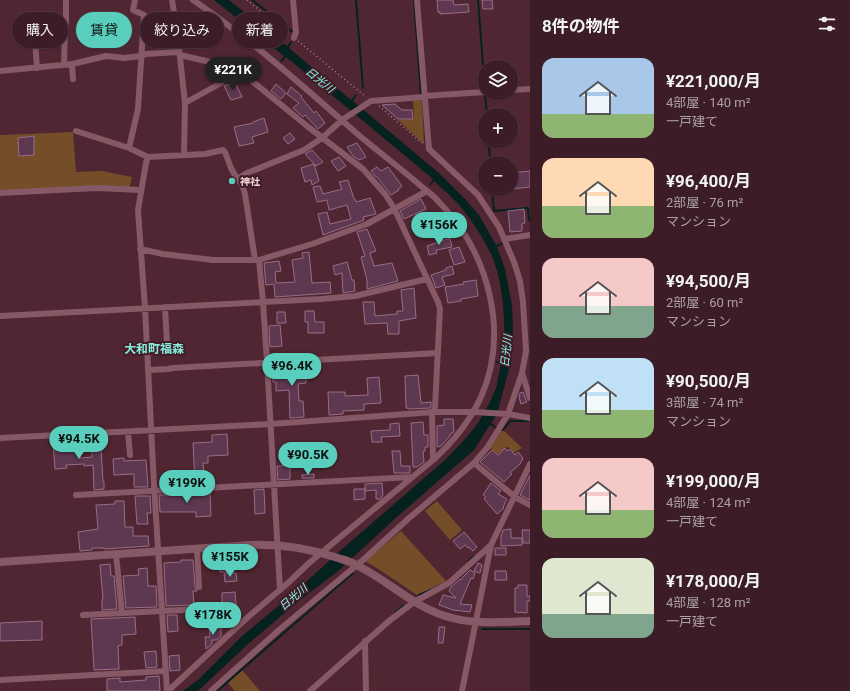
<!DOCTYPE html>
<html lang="ja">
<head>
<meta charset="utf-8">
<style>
	:root { --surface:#3c1c26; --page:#472932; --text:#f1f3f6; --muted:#aca1a7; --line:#553a43; --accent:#5acebd }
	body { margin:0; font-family:Roboto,"Noto Sans JP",sans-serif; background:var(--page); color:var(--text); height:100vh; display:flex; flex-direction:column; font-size:15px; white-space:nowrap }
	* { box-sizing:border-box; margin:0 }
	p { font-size:13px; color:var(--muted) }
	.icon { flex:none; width:22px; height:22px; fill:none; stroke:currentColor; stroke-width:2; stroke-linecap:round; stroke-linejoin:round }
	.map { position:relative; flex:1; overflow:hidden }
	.panel { display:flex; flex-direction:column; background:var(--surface); width:320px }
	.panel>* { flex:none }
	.banner { position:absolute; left:12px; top:12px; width:380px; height:36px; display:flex; gap:8px }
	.tools { position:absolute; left:478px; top:60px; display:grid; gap:8px }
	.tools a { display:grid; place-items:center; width:40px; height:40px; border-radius:50%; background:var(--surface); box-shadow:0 1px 3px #0004,0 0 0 1px var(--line); font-size:20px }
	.price { position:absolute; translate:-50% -34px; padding:0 9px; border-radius:14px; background:var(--accent); color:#111; font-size:13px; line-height:26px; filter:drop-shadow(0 1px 2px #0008) }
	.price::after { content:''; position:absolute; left:50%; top:24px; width:12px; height:9px; margin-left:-6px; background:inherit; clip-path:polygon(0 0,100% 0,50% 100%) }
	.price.active { background:#222; color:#fff }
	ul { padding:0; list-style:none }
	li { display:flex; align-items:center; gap:12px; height:100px; padding:0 12px }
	li span { display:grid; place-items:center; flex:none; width:112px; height:80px; border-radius:12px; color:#555 }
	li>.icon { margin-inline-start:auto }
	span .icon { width:48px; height:48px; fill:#fffc; stroke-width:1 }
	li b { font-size:17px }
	h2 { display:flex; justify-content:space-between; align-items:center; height:48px; padding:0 12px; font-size:17px }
	.tag { padding:0 14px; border-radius:18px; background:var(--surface); box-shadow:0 1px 3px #0004,0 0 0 1px var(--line); font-size:14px; line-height:36px }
	.tag.active { background:var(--accent); color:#111 }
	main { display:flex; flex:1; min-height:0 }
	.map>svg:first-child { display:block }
</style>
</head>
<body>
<main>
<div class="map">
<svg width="530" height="691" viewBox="0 0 530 691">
	<rect width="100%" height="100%" fill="#502632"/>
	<path fill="#754e29" d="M413,100H420L422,102L424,144L398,120L414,119Z
		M73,132L76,172L102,171L132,177L129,189L0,193V135Z
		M501,431H504L522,448L513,453L510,448L506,447L498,454L490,448Z
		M437,501L462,530L450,540L425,511Z
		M401,531L446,581L417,595L383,572L365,561Z
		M242,670L260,691H235L228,683Z"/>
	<path fill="#06221e" d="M214,0H229L287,46L291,41L292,42L289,48L351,100L356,94L357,95L353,101L440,174L464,198L479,215L496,245L504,242L505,243L497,247L505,269L512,305L513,329L511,362L497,414L474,450L398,516L337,572L300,600L247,645L198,691H183L199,679L242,636L295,592L341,550L446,459L466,438L478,423L489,404L496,388L501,364L496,363V361L502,363C507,332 504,282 491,254C485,242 478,230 470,219C461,205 447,193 434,181L430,186L429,185L433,179L286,57L282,62L280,61L284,56Z"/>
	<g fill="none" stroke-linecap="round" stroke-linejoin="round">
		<path stroke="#06221e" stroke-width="2" d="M252,0L294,33
			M356,0L363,88
			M414,0L421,95
			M478,0L485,91
			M485,94L487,115
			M489,141L490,163
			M492,189L494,211L528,208L529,220
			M489,425L491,424L495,427
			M503,430L510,421H530
			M469,561L473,557
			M419,595L431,590
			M395,613L403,606
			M482,629H530
			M217,691L353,573"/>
	</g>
	<path fill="#5e3850" stroke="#986e87" d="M437,0H453L454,5L468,4L469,12L440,14V12H438Z
		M482,0H492L493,9H483Z
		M235,82L242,97L231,100L224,86Z
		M276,84L286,93L281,99L271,91Z
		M291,87L302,96L301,97L314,113L316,111L325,123L318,129L305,115L303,117L293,108L299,103L287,94Z
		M395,104L402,110H412L413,119H398L382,105Z
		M264,118L268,132L252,137L254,143L239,146L234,127L253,123V122Z
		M290,133L295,139L288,144L283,138Z
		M34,136V155L19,156L18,138Z
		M357,143L366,157L359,160L353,156L347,147Z
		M312,150L323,162L316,166L305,154Z
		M339,157L346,166L338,171L331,161Z
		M314,164L319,181L312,185L311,180L305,182L301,168Z
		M377,167L381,171L388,167L402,186L398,189L399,190L391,195L377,177H376L371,171Z
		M530,171V187L511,189V173Z
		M348,180L354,199H355L356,202L370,198L376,214L363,217L364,220L323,235L318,214L327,212L330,224L351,219L347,205L329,210L327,200L317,202L313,187L320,186L323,194L342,189L339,182Z
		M421,199L426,209L404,219L400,211Z
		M524,209L525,223L522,224V231L510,232L508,211Z
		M367,229L376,251L370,253L374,266L392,263L398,281L367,289V280L361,257L365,256L357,232Z
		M450,238L452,247L436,250L437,253L429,255L427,246Z
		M459,247L465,262L454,265L449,250Z
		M309,252L312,283L330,282L331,293L275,297L274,284L266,285L264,263L279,261L281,271L275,272L276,283L295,282L292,260L303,258L302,253Z
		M347,262L352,280H354L355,291L343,293L342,273L335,275L333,266Z
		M452,266L454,274L442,277L445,285L436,288L431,275L446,270V268Z
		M476,280L478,296L461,299V301L448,303L445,287L464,284L463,282Z
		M414,288L416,318L399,321V334H388L387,323L365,324L363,302H374L375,316L397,314V311H403L401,290Z
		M305,311H314L315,322H324V333H308V322H305Z
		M277,312H285L286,323H277Z
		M280,325L282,346L270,347L269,326Z
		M305,365L306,383L298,384L299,401H303L304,417L290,418L289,390L276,391V382H273L272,370L288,369V366Z
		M418,375L421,403L431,402V406L430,408L408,409V408H406L405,376Z
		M379,377L381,403L364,404V410L343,411V414L329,415L328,392H345V396L368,395L367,378Z
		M523,392L527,402L521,404L519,397L520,393Z
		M444,419H453L454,432L450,434V436L441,446L437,447V426L444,425Z
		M423,422L424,435H428V447H425V451H423L424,462L417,467H413L411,423Z
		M399,423L400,436L381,437L382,442H372L371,431L390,430V424Z
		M227,434L228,455L208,456V463H203L205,484H195L193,443L212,442V435Z
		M53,442H80V458L92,457V449L101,448L103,481H104V489L94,490L93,465L84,466V464L66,465L67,468L55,469Z
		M505,448L507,451L510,449L515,455L518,452L523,458L520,464L510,473L512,474L504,482L480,462L492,450L498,455Z
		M392,451H400L401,466H410V473H394Z
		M124,458V461L146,460L148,487H134V474L114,475L113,459Z
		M290,465V479L278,480L277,466Z
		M314,474V478H302V475Z
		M530,475V500L520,495Z
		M382,483L383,495L380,499H376V490L365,491V484Z
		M491,483L501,491L498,494L507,499L503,507L504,508L497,514L484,499L486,497L483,495Z
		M264,489L265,513L255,514L254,490Z
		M354,489H365V499L354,500Z
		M196,493H210L211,516L196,517V512H160L159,495L196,494Z
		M135,496H150L151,513H147L148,524H137Z
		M115,501H124L125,527H133V536H148L149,546L104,549V548H92V550L80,551L78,532L98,529L96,505L115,504Z
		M511,529V538H522V545L501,546V535L502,534L503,530Z
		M522,530H530V543H523Z
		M464,532L477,547L473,551L469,547L468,548L465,545L460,549L453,541Z
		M495,548H506V555H495Z
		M219,556H229L230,572H220Z
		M181,560H193L195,587L197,591H193L194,605L166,606L164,563L181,562Z
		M478,563L482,565L480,573L474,571Z
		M110,564L111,576H114L117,609L102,610V599H103L100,565Z
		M147,568L148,586H156L157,607L126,608L123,576L139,575L138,569Z
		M470,570L475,573L473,579L471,578L460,604L472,605L470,612L453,610L439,605L443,595L456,598L449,591L451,587L460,579L461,580L463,577Z
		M495,571H506L507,580H495Z
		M236,573L237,581L225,582L224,574Z
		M518,585H527V596H530V601H527V613L515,612V588H518Z
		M235,592L236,605H222V593Z
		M167,615H177L178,631L168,632Z
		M135,617L136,634L122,635V645L118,646L119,669L94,670L91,619Z
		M42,621V640L0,641V623Z
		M221,627V636L217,640H212V644L206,649L205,637H210L209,628Z
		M439,627H445L443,643H438Z
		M156,651L157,667L146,668L144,652Z
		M179,655L180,670L170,671L169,656Z
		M159,676L160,691H107V679L120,678V682L146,680V677Z"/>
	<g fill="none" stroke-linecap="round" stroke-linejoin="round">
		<path stroke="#a8868f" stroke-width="1.5" stroke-dasharray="1 3" stroke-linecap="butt" d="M247,0L289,34
			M298,41L366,97
			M379,106L422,143"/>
		<path stroke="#875865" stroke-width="6" d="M172,0L177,30L185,103L184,155
			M293,0L296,32L294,38
			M34,27L37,68
			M72,64L73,79
			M64,65L65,28L66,21V0
			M0,71L72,64L106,56L124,58L142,56L146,54L177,52L180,55L236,68L307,126L363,169L385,194L394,208L438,302L440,309L435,407L432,415L433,460
			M511,90L530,89
			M424,96L485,92
			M185,103L221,83L236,68
			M76,131L129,148L148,157
			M129,148L138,109L144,15L133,10L135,0
			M237,179L247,173L304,150L322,138L342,120L371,101L424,97
			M0,193L96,188L141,190
			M505,239L530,235
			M140,249L163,254L213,260H259L312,244L367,224L427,191
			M259,260L263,302L267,362L280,590
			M165,307L167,344
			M0,316L321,299L355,296L427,279
			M148,370L168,369L173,368L438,353
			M522,373L530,398
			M128,432L130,455
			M0,438L271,424L434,412H474L508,414L530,418
			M474,463L515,497L530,505
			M76,495L412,477
			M197,548L199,587
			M116,554L122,613
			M83,615L202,609
			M365,641L366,691
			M0,680L166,671
			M167,691L154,485L145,308L138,210L146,163L148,157L205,154L223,150L225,152L231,168L237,179L242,184L245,194L255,260
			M168,691L248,617L288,583L309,563L433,460C453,442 470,421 481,397C510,331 488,252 439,202C434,196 427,191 421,186C399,167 376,150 354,131C302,85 250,39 193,0
			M211,691L279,630L363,560L408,519L474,463L487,448L508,414L522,373L526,351L523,302L520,281L514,262L499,227L478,195L429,149L417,0
			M310,691L389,621L414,602L449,583L491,545
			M462,691L491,545L530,464"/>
		<path stroke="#875865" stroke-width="8" d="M0,562L251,545C282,544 308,548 338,558C344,560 352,562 358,566C389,581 411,605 445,616C472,625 502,622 530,621"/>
	</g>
	<circle fill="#5acebd" stroke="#441c28" stroke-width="1.5" cx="232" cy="181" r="4"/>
	<g text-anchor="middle" stroke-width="4" stroke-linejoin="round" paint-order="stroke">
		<g font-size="10" font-weight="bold" fill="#f2d7dd" stroke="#441c28" text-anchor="start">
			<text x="240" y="185">神社</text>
		</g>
		<g font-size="11" font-style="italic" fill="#7efdea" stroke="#441c28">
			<text transform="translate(320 80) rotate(39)" y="4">日光川</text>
			<text transform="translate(506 351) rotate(-84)" y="4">日光川</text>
			<text transform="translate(293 597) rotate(-41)" y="4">日光川</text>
		</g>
		<g font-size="12" font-weight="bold" fill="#85ecdc" stroke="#441c28">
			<text x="154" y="353">大和町福森</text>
		</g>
	</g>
</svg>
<div class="tools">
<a><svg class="icon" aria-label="layers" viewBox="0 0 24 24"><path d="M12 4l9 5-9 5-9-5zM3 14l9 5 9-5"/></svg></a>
<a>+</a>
<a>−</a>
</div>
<b class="price active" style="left:233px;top:91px">¥221K</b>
<b class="price" style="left:439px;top:246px">¥156K</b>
<b class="price" style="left:292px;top:387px">¥96.4K</b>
<b class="price" style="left:79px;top:460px">¥94.5K</b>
<b class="price" style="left:308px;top:476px">¥90.5K</b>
<b class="price" style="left:187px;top:504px">¥199K</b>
<b class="price" style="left:230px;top:578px">¥155K</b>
<b class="price" style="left:213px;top:636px">¥178K</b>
<div class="banner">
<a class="tag">購入</a>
<a class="tag active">賃貸</a>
<a class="tag">絞り込み</a>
<a class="tag">新着</a>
</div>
</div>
<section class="panel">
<h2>8件の物件<svg class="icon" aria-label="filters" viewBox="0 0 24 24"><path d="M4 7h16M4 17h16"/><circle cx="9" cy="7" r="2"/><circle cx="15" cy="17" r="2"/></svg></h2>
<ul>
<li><span style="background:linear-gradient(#a9c7e8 70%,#8fb573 0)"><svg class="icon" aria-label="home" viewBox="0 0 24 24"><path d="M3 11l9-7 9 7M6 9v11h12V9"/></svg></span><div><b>¥221,000/月</b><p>4部屋 · 140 m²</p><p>一戸建て</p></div></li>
<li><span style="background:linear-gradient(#ffd9b3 60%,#8fb573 0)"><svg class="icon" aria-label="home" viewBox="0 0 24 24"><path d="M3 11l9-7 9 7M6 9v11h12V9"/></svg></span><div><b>¥96,400/月</b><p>2部屋 · 76 m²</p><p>マンション</p></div></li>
<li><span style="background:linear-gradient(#f6c9c9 60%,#7fa58c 0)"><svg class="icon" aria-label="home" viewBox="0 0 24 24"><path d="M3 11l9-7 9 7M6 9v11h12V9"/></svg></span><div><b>¥94,500/月</b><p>2部屋 · 60 m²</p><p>マンション</p></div></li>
<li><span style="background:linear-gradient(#bfe0f5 65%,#8fb573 0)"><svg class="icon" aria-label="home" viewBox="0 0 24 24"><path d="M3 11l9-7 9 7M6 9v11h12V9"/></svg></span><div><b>¥90,500/月</b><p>3部屋 · 74 m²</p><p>マンション</p></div></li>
<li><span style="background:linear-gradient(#f6c9c9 65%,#8fb573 0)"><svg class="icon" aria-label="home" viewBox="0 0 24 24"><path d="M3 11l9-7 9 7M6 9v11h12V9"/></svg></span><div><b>¥199,000/月</b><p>4部屋 · 124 m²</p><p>一戸建て</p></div></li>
<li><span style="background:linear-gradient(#dfe7d0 70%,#7fa58c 0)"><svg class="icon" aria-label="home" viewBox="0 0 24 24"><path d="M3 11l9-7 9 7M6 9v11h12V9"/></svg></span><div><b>¥178,000/月</b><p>4部屋 · 128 m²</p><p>一戸建て</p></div></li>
</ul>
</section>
</main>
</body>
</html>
